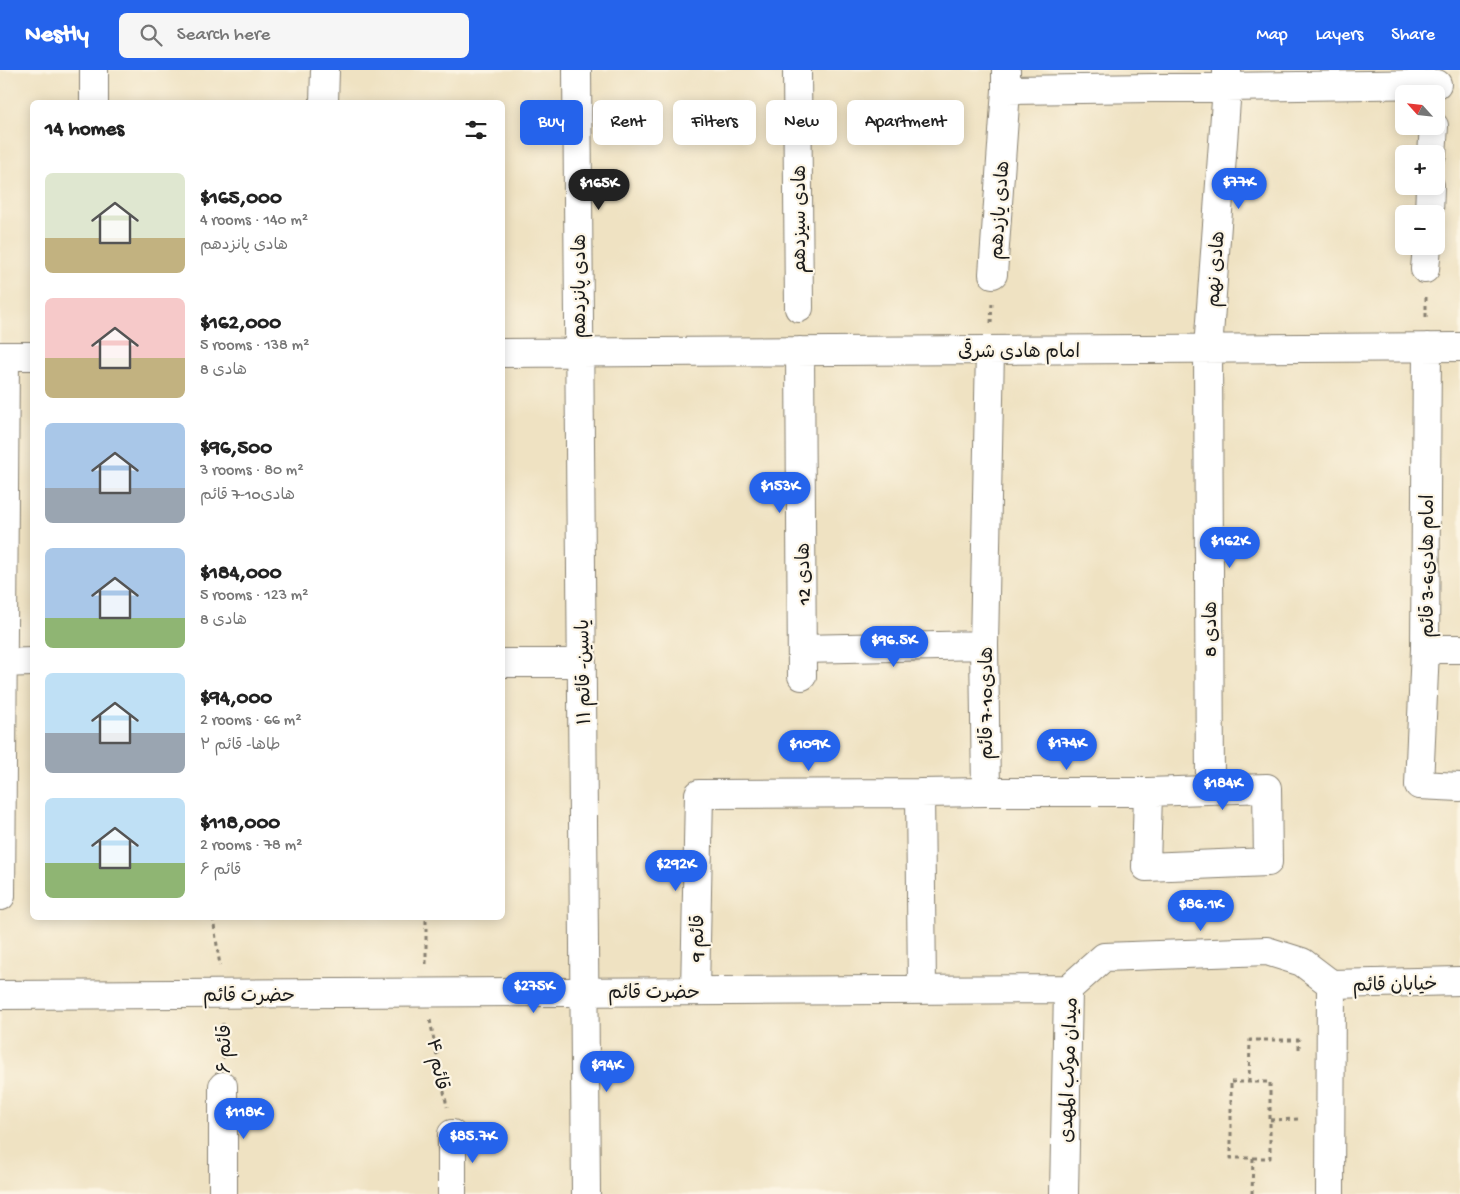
<!DOCTYPE html>
<html lang="en">
<head>
<meta charset="utf-8">
<style>
	:root { --surface:#fff; --page:#f6f6f6; --text:#222; --muted:#767676; --accent:#2563eb }
	body { margin:0; font-family:"Gochi Hand","Playpen Sans Arabic",sans-serif; background:var(--page); color:var(--text); height:100vh; display:flex; flex-direction:column; font-size:19px; white-space:nowrap }
	* { box-sizing:border-box; margin:0 }
	p { font-size:16px; color:var(--muted) }
	.icon { flex:none; width:28px; height:28px; fill:none; stroke:currentColor; stroke-width:2; stroke-linecap:round; stroke-linejoin:round }
	.map { position:relative; flex:1; overflow:hidden }
	.details { position:absolute; left:30px; top:30px; width:475px; height:820px; display:flex; flex-direction:column; background:var(--surface); border-radius:8px; box-shadow:0 2px 12px #0003 }
	.details>* { flex:none }
	.banner { position:absolute; left:520px; top:30px; width:475px; height:45px; display:flex; gap:10px }
	.needle { width:32px; rotate:297deg }
	.controls { position:absolute; left:1395px; top:15px; display:grid; gap:10px }
	.controls a { display:grid; place-items:center; width:50px; height:50px; border-radius:8px; background:var(--surface); box-shadow:0 2px 12px #0003; font-size:25px }
	.price { position:absolute; translate:-50% -42px; padding:0 11px; border-radius:18px; background:var(--accent); color:#fff; font-size:16px; line-height:32px; filter:drop-shadow(0 1px 2px #0008) }
	.price::after { content:''; position:absolute; left:50%; top:30px; width:15px; height:11px; margin-left:-8px; background:inherit; clip-path:polygon(0 0,100% 0,50% 100%) }
	.price.selected { background:#222; color:#fff }
	ul { padding:0; list-style:none }
	li { display:flex; align-items:center; gap:15px; height:125px; padding:0 15px }
	li span { display:grid; place-items:center; flex:none; width:140px; height:100px; border-radius:8px; color:#555 }
	li>.icon { margin-inline-start:auto }
	span .icon { width:60px; height:60px; fill:#fffc; stroke-width:1 }
	li b { font-size:21px }
	h2 { display:flex; justify-content:space-between; align-items:center; height:60px; padding:0 15px; font-size:21px }
	.tag { padding:0 18px; border-radius:8px; background:var(--surface); box-shadow:0 2px 12px #0003; font-size:18px; line-height:45px }
	.tag.selected { background:var(--accent); color:#fff }
	header { display:flex; align-items:center; gap:30px; box-sizing:border-box; height:70px; padding:0 25px; background:var(--accent); color:#fff }
	header strong { font-size:24px }
	nav { display:flex; gap:28px; margin-inline-start:auto; font-size:18px }
	.search { width:350px; height:45px; background:var(--page); display:flex; align-items:center; gap:12px; box-sizing:border-box; padding:0 18px; border-radius:8px; color:var(--muted); font-size:19px }
	.map>svg:first-child { display:block }
</style>
</head>
<body>
<header>
<strong>Nestly</strong>
<div class="search"><svg class="icon" aria-label="search" viewBox="0 0 24 24"><circle cx="10" cy="10" r="6"/><path d="M15 15l6 6"/></svg>Search here</div>
<nav><a>Map</a><a>Layers</a><a>Share</a></nav>
</header>
<div class="map">
<svg width="1460" height="1124" viewBox="0 0 1460 1124">
	<rect width="100%" height="100%" fill="#fcf5e5"/>
	<filter id="ink" filterUnits="userSpaceOnUse"><feTurbulence type="fractalNoise" baseFrequency=".02" numOctaves="2"/><feDisplacementMap in="SourceGraphic" scale="10" xChannelSelector="R" yChannelSelector="G"/><feConvolveMatrix kernelMatrix="1 2 1 2 8 2 1 2 1" color-interpolation-filters="sRGB"/></filter>
	<filter id="wash" filterUnits="userSpaceOnUse"><feTurbulence type="fractalNoise" baseFrequency=".0096" numOctaves="4" result="noise"/><feDisplacementMap in="SourceGraphic" scale="20" xChannelSelector="R" yChannelSelector="G"/><feGaussianBlur stdDeviation="1.12" result="paint"/><feColorMatrix in="noise" values="0 0 0 0 0 0 0 0 0 0 0 0 0 0 0 0 0 1.4 0 .05"/><feComposite in="paint" operator="in"/></filter>
	<g filter="url(#wash)">
		<rect width="100%" height="100%" fill="#efe2c2"/>
	</g>
	<g filter="url(#ink)">
		<g fill="none" stroke-linecap="round" stroke-linejoin="round">
			<defs>
				<path id="minor" d="M577,0L586,1124
					M797,0L799,238
					M1006,20L1437,14
					M94,32V0
					M324,32L325,0
					M1432,84L1434,56
					M1429,144L1430,116
					M1425,199L1427,176
					M993,204L1006,20V0
					M1427,277L1425,579L1419,715L1460,717
					M800,281L802,606
					M502,283L1460,277
					M0,286H32
					M802,579L984,575
					M1425,579H1460
					M0,593L32,592
					M502,593H582
					M1210,720L1208,279L1227,17V0
					M986,722H1148L1267,718L1268,792L1146,797L1148,722
					M1,826L5,286
					M1331,914L1460,911
					M922,920L920,723L986,722L984,575L990,280
					M695,921L699,724L920,723
					M0,925L1068,919
					M223,1124V1016
					M452,1124V1064
					M1064,1124L1068,919L1104,887L1267,881L1302,892L1331,914L1330,1124"/>
			</defs>
			<use href="#minor" stroke="#867f6f" stroke-width="30"/>
			<path stroke="#867f6f" stroke-width="3" stroke-dasharray="4 4" stroke-linecap="butt" d="M1426,227V249
				M991,253L992,232
				M1212,822L1213,853
				M213,848L220,896
				M426,894V848
				M430,950L447,1037
				M223,989V952
				M1231,1012H1270V1088H1231Z
				M1249,1012L1250,970H1299V979
				M1270,1050L1301,1049
				M1252,1124L1253,1088"/>
			<use href="#minor" stroke="#fff" stroke-width="28"/>
		</g>
	</g>
	<g text-anchor="middle" stroke-width="4.5" stroke-linejoin="round" paint-order="stroke">
		<g font-size="19" fill="#1c1c1c" stroke="#fcf5e5">
			<text transform="translate(998 140) rotate(-86)" y="7">هادی یازدهم</text>
			<text transform="translate(798 149) rotate(-90)" y="7">هادی سیزدهم</text>
			<text transform="translate(1214 199) rotate(-86)" y="7">هادی نهم</text>
			<text transform="translate(578 216) rotate(-90)" y="7">هادی پانزدهم</text>
			<text x="1019" y="287">امام هادی شرقی</text>
			<text transform="translate(1426 496) rotate(-90)" y="7">امام هادی6-3 قائم</text>
			<text transform="translate(802 504) rotate(-91)" y="7">12 هادی</text>
			<text transform="translate(1209 559) rotate(-90)" y="7">هادی 8</text>
			<text transform="translate(582 602) rotate(-91)" y="7">یاسین- قائم ۱۱</text>
			<text transform="translate(985 633) rotate(-90)" y="7">هادی10-7 قائم</text>
			<text transform="translate(696 868) rotate(-89)" y="7">قائم 9</text>
			<text transform="translate(1395 913) rotate(-1)" y="7">خیابان قائم</text>
			<text x="654" y="928">حضرت قائم</text>
			<text x="249" y="931">حضرت قائم</text>
			<text transform="translate(223 979) rotate(-90)" y="7">قائم ۶</text>
			<text transform="translate(439 994) rotate(79)" y="7">قائم ۴</text>
			<text transform="translate(1067 1000) rotate(-88)" y="7">میدان موکب المهدی</text>
		</g>
	</g>
</svg>
<div class="controls">
<a><svg class="needle" viewBox="-14 -14 28 28"><path d="M0-13l5 13h-10z" fill="#e53935"/><path d="M0 13l5-13h-10z" fill="#767676"/></svg></a>
<a>+</a>
<a>−</a>
</div>
<b class="price" style="left:1239px;top:140px">$77K</b>
<b class="price selected" style="left:599px;top:141px">$165K</b>
<b class="price" style="left:780px;top:444px">$153K</b>
<b class="price" style="left:1230px;top:499px">$162K</b>
<b class="price" style="left:894px;top:598px">$96.5K</b>
<b class="price" style="left:1067px;top:701px">$174K</b>
<b class="price" style="left:809px;top:702px">$109K</b>
<b class="price" style="left:1223px;top:741px">$184K</b>
<b class="price" style="left:676px;top:822px">$292K</b>
<b class="price" style="left:1201px;top:862px">$86.1K</b>
<b class="price" style="left:534px;top:944px">$275K</b>
<b class="price" style="left:607px;top:1023px">$94K</b>
<b class="price" style="left:244px;top:1070px">$118K</b>
<b class="price" style="left:473px;top:1094px">$85.7K</b>
<div class="banner">
<a class="tag selected">Buy</a>
<a class="tag">Rent</a>
<a class="tag">Filters</a>
<a class="tag">New</a>
<a class="tag">Apartment</a>
</div>
<section class="details">
<h2>14 homes<svg class="icon" aria-label="filters" viewBox="0 0 24 24"><path d="M4 7h16M4 17h16"/><circle cx="9" cy="7" r="2"/><circle cx="15" cy="17" r="2"/></svg></h2>
<ul>
<li><span style="background:linear-gradient(#dfe7d0 65%,#c2b280 0)"><svg class="icon" aria-label="home" viewBox="0 0 24 24"><path d="M3 11l9-7 9 7M6 9v11h12V9"/></svg></span><div><b>$165,000</b><p>4 rooms · 140 m²</p><p>هادی پانزدهم</p></div></li>
<li><span style="background:linear-gradient(#f6c9c9 60%,#c2b280 0)"><svg class="icon" aria-label="home" viewBox="0 0 24 24"><path d="M3 11l9-7 9 7M6 9v11h12V9"/></svg></span><div><b>$162,000</b><p>5 rooms · 138 m²</p><p>هادی 8</p></div></li>
<li><span style="background:linear-gradient(#a9c7e8 65%,#9aa5b1 0)"><svg class="icon" aria-label="home" viewBox="0 0 24 24"><path d="M3 11l9-7 9 7M6 9v11h12V9"/></svg></span><div><b>$96,500</b><p>3 rooms · 80 m²</p><p>هادی10-7 قائم</p></div></li>
<li><span style="background:linear-gradient(#a9c7e8 70%,#8fb573 0)"><svg class="icon" aria-label="home" viewBox="0 0 24 24"><path d="M3 11l9-7 9 7M6 9v11h12V9"/></svg></span><div><b>$184,000</b><p>5 rooms · 123 m²</p><p>هادی 8</p></div></li>
<li><span style="background:linear-gradient(#bfe0f5 60%,#9aa5b1 0)"><svg class="icon" aria-label="home" viewBox="0 0 24 24"><path d="M3 11l9-7 9 7M6 9v11h12V9"/></svg></span><div><b>$94,000</b><p>2 rooms · 66 m²</p><p>طاها- قائم ۲</p></div></li>
<li><span style="background:linear-gradient(#bfe0f5 65%,#8fb573 0)"><svg class="icon" aria-label="home" viewBox="0 0 24 24"><path d="M3 11l9-7 9 7M6 9v11h12V9"/></svg></span><div><b>$118,000</b><p>2 rooms · 78 m²</p><p>قائم ۶</p></div></li>
</ul>
</section>
</div>
</body>
</html>
